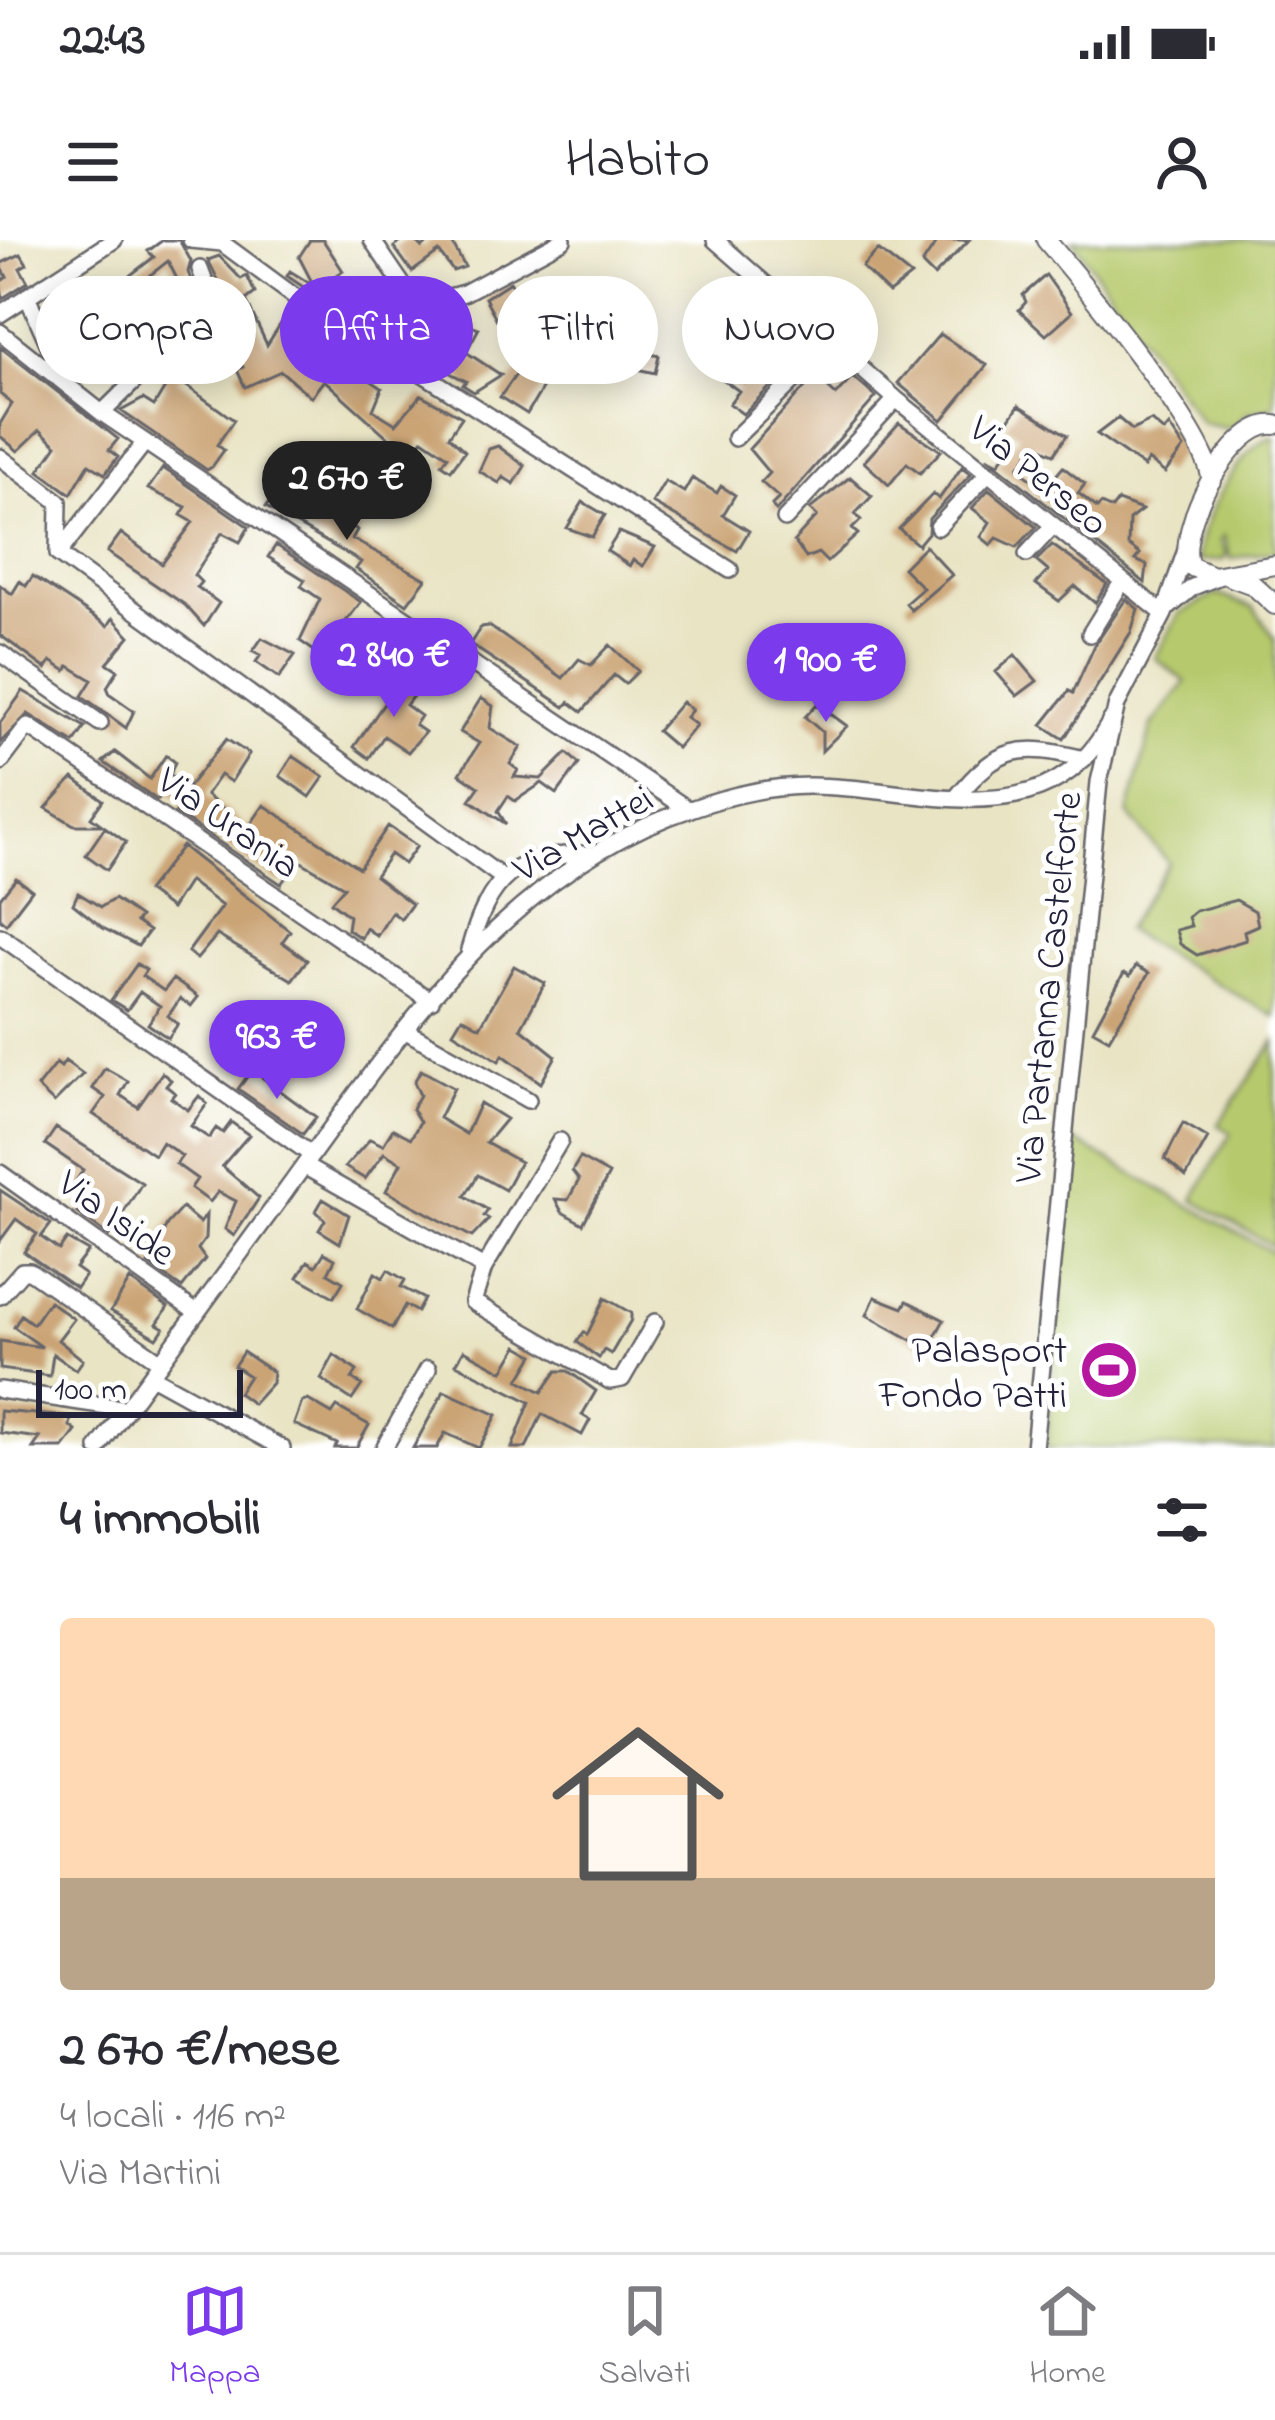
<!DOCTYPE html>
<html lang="it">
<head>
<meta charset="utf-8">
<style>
	:root { --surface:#fff; --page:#f2f2f3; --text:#2b2b33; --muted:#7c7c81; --line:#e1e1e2; --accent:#7c3aed }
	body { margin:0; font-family:"Indie Flower",sans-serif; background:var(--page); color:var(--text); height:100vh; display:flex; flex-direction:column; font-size:45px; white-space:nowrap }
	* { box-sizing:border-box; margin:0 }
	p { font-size:39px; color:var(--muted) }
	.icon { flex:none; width:66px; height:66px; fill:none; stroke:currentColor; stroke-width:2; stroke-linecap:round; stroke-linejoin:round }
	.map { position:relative; height:1208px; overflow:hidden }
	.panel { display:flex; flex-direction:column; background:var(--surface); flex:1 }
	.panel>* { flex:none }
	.guide { position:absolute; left:36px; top:36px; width:1203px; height:108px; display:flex; gap:24px }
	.scale { position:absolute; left:36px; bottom:30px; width:207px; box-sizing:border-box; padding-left:12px; border:6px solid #22223b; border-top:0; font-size:33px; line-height:42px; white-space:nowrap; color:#22223b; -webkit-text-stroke:9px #fff; paint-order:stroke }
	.price { position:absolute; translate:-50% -102px; padding:0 27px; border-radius:42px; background:var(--accent); color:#fff; font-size:39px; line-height:78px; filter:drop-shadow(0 3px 6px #0008) }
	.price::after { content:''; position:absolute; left:50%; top:72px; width:36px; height:27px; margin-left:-18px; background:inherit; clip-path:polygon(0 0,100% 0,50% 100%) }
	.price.current { background:#222; color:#fff }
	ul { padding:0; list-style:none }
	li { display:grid; align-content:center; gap:24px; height:636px; padding:0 60px }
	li+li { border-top:3px solid var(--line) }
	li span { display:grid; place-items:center; height:372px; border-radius:12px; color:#555 }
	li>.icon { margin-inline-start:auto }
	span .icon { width:216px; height:216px; fill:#fffc; stroke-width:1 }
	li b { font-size:51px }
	h2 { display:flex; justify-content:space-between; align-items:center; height:144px; padding:0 60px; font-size:51px }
	.chip { padding:0 42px; border-radius:54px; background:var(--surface); box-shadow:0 6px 30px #0003; font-size:42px; line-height:108px }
	.chip.current { background:var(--accent); color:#fff }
	.status { display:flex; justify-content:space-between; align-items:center; height:84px; padding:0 60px; background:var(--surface); direction:ltr }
	.status svg { height:33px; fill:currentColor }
	header { display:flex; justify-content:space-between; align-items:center; height:156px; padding:0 60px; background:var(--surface); font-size:54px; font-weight:600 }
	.tab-bar { display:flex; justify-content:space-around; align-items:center; height:168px; border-top:3px solid var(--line); background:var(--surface); font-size:33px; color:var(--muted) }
	.tab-bar a { display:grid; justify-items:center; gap:6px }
	.tab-bar .current { color:var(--accent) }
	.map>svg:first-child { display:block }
</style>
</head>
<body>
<div class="status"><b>22:43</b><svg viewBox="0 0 49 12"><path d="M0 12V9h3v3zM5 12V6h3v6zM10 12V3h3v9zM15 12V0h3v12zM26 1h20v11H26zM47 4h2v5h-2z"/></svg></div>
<header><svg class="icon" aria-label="menu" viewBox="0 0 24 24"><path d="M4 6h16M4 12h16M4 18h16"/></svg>Habito<svg class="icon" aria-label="person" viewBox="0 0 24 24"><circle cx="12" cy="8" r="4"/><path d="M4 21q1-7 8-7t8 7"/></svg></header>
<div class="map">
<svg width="1275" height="1208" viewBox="0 0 1275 1208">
	<rect width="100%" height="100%" fill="#fff"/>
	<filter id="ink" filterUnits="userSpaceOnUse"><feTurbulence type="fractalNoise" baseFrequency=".00833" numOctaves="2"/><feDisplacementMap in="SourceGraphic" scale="24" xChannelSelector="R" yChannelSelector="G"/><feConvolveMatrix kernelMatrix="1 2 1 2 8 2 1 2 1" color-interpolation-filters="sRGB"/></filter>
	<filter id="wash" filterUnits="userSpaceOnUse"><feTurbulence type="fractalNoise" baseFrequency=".004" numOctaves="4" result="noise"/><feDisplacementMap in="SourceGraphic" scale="48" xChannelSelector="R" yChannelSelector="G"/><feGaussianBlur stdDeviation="2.7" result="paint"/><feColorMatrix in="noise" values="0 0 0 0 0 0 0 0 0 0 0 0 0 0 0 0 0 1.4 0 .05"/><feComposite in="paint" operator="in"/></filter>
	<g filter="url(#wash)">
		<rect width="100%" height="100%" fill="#e9e4c4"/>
		<path fill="#b6c96c" stroke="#6c7654" stroke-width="3" d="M1073,0H1275V166L1248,173L1229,189L1201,183Z
			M1275,197V311L1231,319L1224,296L1220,301L1227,314L1222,320L1199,321C1192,293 1243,199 1275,197Z
			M1217,354L1254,368L1275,399V777L1125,690L1169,623L1128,574L1152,485L1186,442L1155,418L1179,374Z
			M1275,801V1007L1193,960L1231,893L1218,885Z
			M1073,900L1275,1014V1208H1046Z"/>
		<g id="blocks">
			<path fill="#cba476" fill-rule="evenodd" d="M163,0H179L191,21L188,32L199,61L145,112L119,86L96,104L71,73L63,79L50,56L75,40L85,57L110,39L115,47L154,17L148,11ZM168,21L184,53L164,64L161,56L136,77L121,58Z
				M310,0H323L343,31L317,48L343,65L339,71L287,36L290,31L314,46L299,17Z
				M404,0H416L422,8L431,0H456L452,3L465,27L453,31L439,12L412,32L394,7Z
				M938,0H969L934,36L922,24Z
				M878,10L911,36L889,53L862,27Z
				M21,14L27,24L20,28L28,42L3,58L0,42L7,37L0,24Z
				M219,16L241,39L247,36L255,53L246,60L267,105L287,74L304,85L291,106L319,129L339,101L381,123L370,140L382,148L373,170L396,184L421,155L462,177L449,196L465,211L451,230L442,224L448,216L423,199L410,217L324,140L311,157L281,131L245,147L237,130L243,127L223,91L199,102L206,121L177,139L234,180L217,205L224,210L212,227L207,230L121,171L143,159L154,166L166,146L160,133L183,116L211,82L234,72L208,20Z
				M1046,35L1072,72L1046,95L1019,70L1026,62L1023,55Z
				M562,39L576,85L560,94L578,99L576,110L539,100L542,82L524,93L512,73L497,80L485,58L510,42L531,73L552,61L545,48Z
				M764,59L798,89V96L784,133L743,174L729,164L739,151L705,126L713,115L745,142L761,120L750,114L760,98L742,88L749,69L758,73Z
				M630,63L650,100L631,110L659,116L655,133L623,126L626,113L618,117L623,95L616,71Z
				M448,77L479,88L466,112L501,135L474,152L463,145L466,141L422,119L441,79Z
				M940,94L987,125L942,180L898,143Z
				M0,107L118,199L109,210L118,217L105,234L89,224L71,254L39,231L57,205L40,190L18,211L0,196V184L12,164L0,154Z
				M520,129L545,144L527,174L500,157Z
				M815,136L836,155L853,137L876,157L776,271L772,265L779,258L761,242L769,233L749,209Z
				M1019,165L1067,195L1054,214L1035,205L1019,227L1027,236L1045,249L1063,227L1085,244L1078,253L1097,268L1101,264L1112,269L1118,261L1142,270L1129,280L1128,305L1140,314L1135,320L1147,325L1145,343L987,217L999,223L1019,195L1005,186Z
				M1118,178L1132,190L1151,181L1164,192L1169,186L1184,208L1165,233L1148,220L1144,227L1097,194Z
				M899,183L941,211L920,233L907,223L889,245L864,222Z
				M498,206L525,226L514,244L503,237L499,243L479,231L489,209Z
				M962,227L971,234L929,279L928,293L918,305L899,289L933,254L939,259Z
				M163,228L249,287L240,302L222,293L194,335L201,342L197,347L219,363L204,386L185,365L107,312L121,293L162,324L193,282L181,275L186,267L148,249Z
				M850,237L872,256L855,274L861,280L852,289L858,294L827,322L818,313L806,318L794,301L817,276L810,269Z
				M692,238L717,253L721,246L735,255L723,275L749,291L737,311L652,263L665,241L684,252Z
				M280,247L306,263L313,258L337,273L357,290L352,299L426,339L407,364L356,329L361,322L266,267Z
				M989,249L1036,287L1017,307L997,298L991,305L981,297L990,282L972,268Z
				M583,262L605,275L592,297L567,288Z
				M619,292L655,307L643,326L633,320L630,326L607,311Z
				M276,305L361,362L320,415L300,401L320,359L301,346L305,340L268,317Z
				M1052,305L1107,344L1095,363L1075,346L1059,361L1036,344L1048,331L1036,321Z
				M925,306L952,335L911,370L906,363L923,348L903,328Z
				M33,336L108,386L113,378L130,396L107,423L118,430L107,447L110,454L134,471L126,488L82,456L92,440L69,426L66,431L51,421L46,429L0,395V345L12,354L20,341L26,346Z
				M1126,359L1138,369L1131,392L1064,499L1042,485L1069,451L1073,453L1095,405Z
				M489,386L563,438L579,419L591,425L610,405L638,431L625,444L614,435L582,472L569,462L565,467L470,404L481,387Z
				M262,398L295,415L279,438L256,422L261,415L253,411Z
				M1015,415L1037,441L1017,456L996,432Z
				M406,432L422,444L406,465L421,476L415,485L425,492L408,512L384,496L369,518L354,507Z
				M23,451L85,487L74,503L28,474L0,503V483Z
				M481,458L493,466L490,488L521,507L510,524L518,530L514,537L541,539L567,513L579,524L557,554L542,543L515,561L508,556L498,571L506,584L470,560L479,547L460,534L479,503L460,492Z
				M682,462L692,470L686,477L696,485L677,508L657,491Z
				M817,464L847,486L822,511V492L805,477Z
				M226,499L249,514L231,542L220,535L206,555L248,588L264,565L359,628L388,586L417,606L404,624L390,614L375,636L412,664L401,679L392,672L377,696L366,688L361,698L347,689L349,676L331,662L344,647L298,620L281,644L176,573L184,561L168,551L157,560L103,522L115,512L150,539L166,515L175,522L170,535L188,547Z
				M293,516L324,537L310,557L280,536Z
				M73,538L103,560L91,577L102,585H74L46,568Z
				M105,587L126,602L107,630L86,615Z
				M182,606L290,691L282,702L307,720L292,740L217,695L197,719L188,712L222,666L189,641L171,669L147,651Z
				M16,638L32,650L6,684L0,679V658Z
				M78,653L101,667L114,659L140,677L136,682L149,691L138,706L103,688L73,664Z
				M1236,660L1255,671L1258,685L1244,691L1246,700L1197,715L1180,704L1176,690L1191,686L1188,677L1195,671Z
				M137,724L146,730L142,736L164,751L173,739L198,757L191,766L180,759L168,776L178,784L168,798L148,784L160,766L140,752L127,770L111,760Z
				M514,726L545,743L521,788L556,816L541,843L503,815L499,821L453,792L462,777L480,787Z
				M1136,726L1149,733L1109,799L1093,790L1124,733L1130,736Z
				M65,821L83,834L54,863L37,847L56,823L61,827Z
				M105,828L128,841L120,855L138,867L162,833L171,840L166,846L175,853L171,858L188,870L199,856L207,864L191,886L209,898L216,888L223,893L231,882L249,895L222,926L259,958L234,996L225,989L236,961L218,952L210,962L191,948L197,939L176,924L182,916L162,902L154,915L93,874L105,857L92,848Z
				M252,830L316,877L303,894L238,849Z
				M421,830L454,848L439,878L466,894L480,863L506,879L486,903L520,922L505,950L478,935L465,956L488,970L484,976L489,979L472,997L386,951L401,923L384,913L365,939L345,927L370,899L383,905L393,889L411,898L420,882L412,869L420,855L414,842Z
				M1183,883L1208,898L1186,937L1165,919Z
				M56,888L142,943L109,996L78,973L91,955L74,944L83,930L45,904Z
				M580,918L609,934L583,984L562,972L555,959L568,960L579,940L572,931Z
				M0,950L51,984L41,997L59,1010L67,999L88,1011L75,1028L85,1035L76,1048L24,1012L37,994L16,979L0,1001Z
				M323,959L349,975L340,1003L319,990L325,980L316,971Z
				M182,968L200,983L206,975L205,999L198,1009L205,1019L182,1048L148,1024L167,984Z
				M324,1013L335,1019L328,1033L343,1042L334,1057L298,1037L308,1021L316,1026Z
				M388,1030L405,1040L401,1047L424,1059L417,1072L405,1065L392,1089L357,1069L375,1033L383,1038Z
				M130,1040L168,1067L157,1084L164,1088L157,1098L111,1071Z
				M875,1057L903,1068L907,1061L944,1080L928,1109L867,1075Z
				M605,1058L631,1073V1080L611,1114L604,1110L599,1118L577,1102L584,1092L587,1095Z
				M49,1061L74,1079L58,1100L83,1120L76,1130L53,1114L50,1136L0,1129V1101L42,1107L14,1087L21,1075L33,1084Z
				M518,1106L534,1115L519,1140L542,1152L557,1131H568L596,1151L582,1175L590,1180L582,1195L542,1174L526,1208H512L530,1162L456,1124L464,1110L503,1131Z
				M243,1112L273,1132L272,1143L253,1164L238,1153L249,1136L234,1126Z
				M334,1115L357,1131L352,1139L362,1145L352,1160L321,1139Z
				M444,1151L497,1175L479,1208L445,1193L437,1208H413Z
				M308,1160L332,1174L337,1167L369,1185L356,1208H335L337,1204L294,1184L302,1162Z
				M0,1171L71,1177L70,1186L76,1191L63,1208H33L40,1198L0,1193Z"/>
		</g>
	</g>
	<g filter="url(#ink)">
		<use href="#blocks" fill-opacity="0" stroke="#68666b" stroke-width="3"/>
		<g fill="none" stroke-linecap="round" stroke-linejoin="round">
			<defs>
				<path id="minor" d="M191,0L222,3L317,73L403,121L730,330
					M372,0L417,66
					M715,0L896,159L1164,374
					M27,56L52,112L55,136
					M0,74L114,0
					M0,92L102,173L689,570
					M403,121L417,66L464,53L563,0
					M102,173L213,64L200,29
					M735,198L832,103
					M0,217L59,262L58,314
					M785,279L896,159
					M938,287L988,233
					M58,314L503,638
					M58,314L145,202
					M1027,314L1052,287
					M1169,367L1193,347L1220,336
					M1090,394L1122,342
					M0,413L100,483
					M0,523L28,486L431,761
					M956,558C998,505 1022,503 1084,519
					M0,696L312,915
					M469,710C489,639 513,614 590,614
					M406,791L528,860
					M304,926L484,1028L473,1062L610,1141L622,1139L655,1082
					M0,933L197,1073
					M484,1028L560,901
					M0,1056L22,1031H30L161,1122
					M151,1136L282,1208
					M0,1150L127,1169
					M98,1208C160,1122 223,1037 285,952C391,806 494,646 668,577C713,560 760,546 809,546C918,545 1047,604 1111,480
					M384,1208L428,1129
					M1034,1208L1099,542L1117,464L1164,374L1186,310"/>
				<path id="tertiary" d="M1046,0C1079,39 1213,200 1211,241
					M1275,185C1232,180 1174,292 1190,326L1213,336L1275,325
					M1231,337L1253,345L1275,365"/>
			</defs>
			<use href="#minor" stroke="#68666b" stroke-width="20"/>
			<use href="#tertiary" stroke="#68666b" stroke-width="22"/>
			<use href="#minor" stroke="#fff" stroke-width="15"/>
			<use href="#tertiary" stroke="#fff" stroke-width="18"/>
		</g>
	</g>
	<defs>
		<symbol id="stadium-disc" viewBox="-11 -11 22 22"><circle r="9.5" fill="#b5179e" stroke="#fff"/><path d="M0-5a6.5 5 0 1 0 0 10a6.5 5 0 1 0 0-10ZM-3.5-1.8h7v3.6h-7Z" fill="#fff"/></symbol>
	</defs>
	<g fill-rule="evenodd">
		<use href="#stadium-disc" x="1076" y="1097" width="66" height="66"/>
	</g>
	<g text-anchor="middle" stroke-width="10" stroke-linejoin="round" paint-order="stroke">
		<g font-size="39" fill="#22223b" stroke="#fff">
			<text transform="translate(1040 234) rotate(39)" y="14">Via Perseo</text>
			<text transform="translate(230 581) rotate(35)" y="14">Via Urania</text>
			<text transform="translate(582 592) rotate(-30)" y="14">Via Mattei</text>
			<text transform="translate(1046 747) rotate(-84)" y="14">Via Partanna Castelforte</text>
			<text transform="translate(118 976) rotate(36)" y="14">Via Iside</text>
		</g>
		<g font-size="39" fill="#22223b" stroke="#fff" text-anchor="end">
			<text x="1067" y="1122">Palasport<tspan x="1067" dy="45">Fondo Patti</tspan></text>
		</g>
	</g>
</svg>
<div class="scale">100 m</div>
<b class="price current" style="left:347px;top:303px">2 670 €</b>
<b class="price" style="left:394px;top:480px">2 840 €</b>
<b class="price" style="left:826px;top:485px">1 900 €</b>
<b class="price" style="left:277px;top:862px">963 €</b>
<div class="guide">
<a class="chip">Compra</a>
<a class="chip current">Affitta</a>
<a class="chip">Filtri</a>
<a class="chip">Nuovo</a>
</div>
</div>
<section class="panel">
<h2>4 immobili<svg class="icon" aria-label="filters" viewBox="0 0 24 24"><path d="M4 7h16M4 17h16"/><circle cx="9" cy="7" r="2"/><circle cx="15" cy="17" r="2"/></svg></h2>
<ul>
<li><span style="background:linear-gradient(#ffd9b3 70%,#b9a48a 0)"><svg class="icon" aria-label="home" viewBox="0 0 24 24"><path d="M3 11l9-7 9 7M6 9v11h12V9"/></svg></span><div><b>2 670 €/mese</b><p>4 locali · 116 m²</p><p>Via Martini</p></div></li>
</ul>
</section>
<nav class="tab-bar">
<a class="current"><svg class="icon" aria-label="map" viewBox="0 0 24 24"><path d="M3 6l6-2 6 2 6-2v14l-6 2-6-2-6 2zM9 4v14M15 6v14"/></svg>Mappa</a>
<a><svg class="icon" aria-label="saved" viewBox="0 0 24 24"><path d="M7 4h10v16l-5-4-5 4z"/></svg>Salvati</a>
<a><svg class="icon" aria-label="home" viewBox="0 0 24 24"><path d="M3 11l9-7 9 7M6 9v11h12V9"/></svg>Home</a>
</nav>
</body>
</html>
